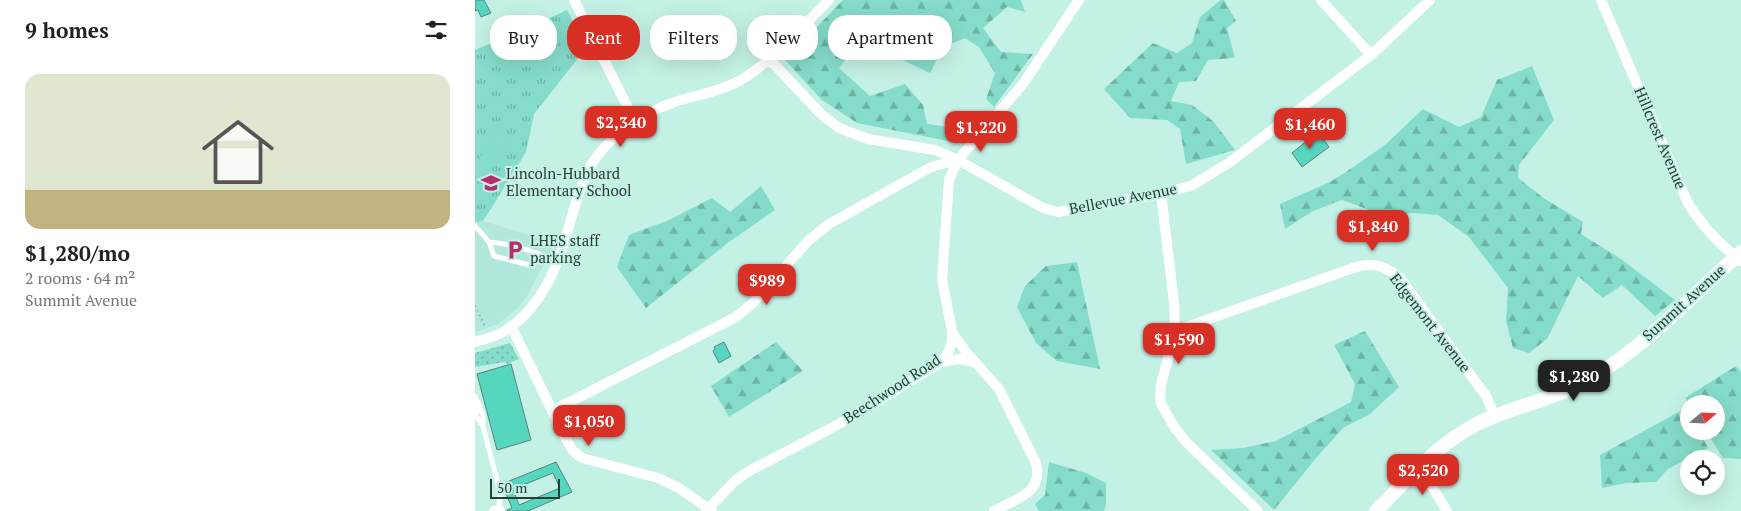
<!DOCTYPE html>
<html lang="en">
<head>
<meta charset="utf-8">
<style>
	:root { --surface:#fff; --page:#f6f6f6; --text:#202124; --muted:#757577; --accent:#d93025 }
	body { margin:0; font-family:"PT Serif",serif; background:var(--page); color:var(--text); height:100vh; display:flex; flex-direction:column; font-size:19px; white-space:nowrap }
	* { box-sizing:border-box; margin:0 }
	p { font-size:16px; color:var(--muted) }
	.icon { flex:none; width:28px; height:28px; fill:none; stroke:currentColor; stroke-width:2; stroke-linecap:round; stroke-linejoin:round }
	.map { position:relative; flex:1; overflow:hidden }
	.drawer { display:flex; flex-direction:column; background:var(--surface); width:475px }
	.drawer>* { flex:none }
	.guide { position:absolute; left:15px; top:15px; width:475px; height:45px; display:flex; gap:10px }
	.needle { width:32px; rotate:71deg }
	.fabs { position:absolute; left:1205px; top:395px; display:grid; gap:10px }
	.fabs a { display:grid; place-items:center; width:45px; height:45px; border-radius:50%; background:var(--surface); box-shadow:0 5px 20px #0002; font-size:25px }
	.scale { position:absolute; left:15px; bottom:12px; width:70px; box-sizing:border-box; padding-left:5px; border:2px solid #2a3c38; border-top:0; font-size:14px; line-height:18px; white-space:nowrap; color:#2a3c38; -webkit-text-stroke:4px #c4f1e6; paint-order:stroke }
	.price { position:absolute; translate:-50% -42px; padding:0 11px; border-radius:10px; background:var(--accent); color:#fff; font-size:16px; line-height:32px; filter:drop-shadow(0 1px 2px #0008) }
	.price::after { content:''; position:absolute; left:50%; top:30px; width:15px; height:11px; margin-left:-8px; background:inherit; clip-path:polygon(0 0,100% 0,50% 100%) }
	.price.selected { background:#222; color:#fff }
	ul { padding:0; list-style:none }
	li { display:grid; align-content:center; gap:10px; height:265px; padding:0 25px }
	li span { display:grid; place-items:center; height:155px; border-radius:15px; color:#555 }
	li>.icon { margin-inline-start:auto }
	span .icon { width:90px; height:90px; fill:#fffc; stroke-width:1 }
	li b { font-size:21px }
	h2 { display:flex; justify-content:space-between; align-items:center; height:60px; padding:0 25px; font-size:21px }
	.pill { padding:0 18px; border-radius:20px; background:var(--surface); box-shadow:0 5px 20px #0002; font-size:18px; line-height:45px }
	.pill.selected { background:var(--accent); color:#fff }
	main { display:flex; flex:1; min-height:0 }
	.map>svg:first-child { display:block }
</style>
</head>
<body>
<main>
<section class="drawer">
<h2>9 homes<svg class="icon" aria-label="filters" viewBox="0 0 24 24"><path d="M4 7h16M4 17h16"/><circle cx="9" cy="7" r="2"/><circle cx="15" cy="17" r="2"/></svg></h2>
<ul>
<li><span style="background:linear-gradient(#dfe7d0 75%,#c2b280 0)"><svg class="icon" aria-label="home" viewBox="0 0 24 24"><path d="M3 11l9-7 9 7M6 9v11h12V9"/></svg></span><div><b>$1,280/mo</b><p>2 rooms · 64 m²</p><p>Summit Avenue</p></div></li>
</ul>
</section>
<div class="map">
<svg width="1266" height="511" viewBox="0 0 1266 511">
	<defs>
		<pattern id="grass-dots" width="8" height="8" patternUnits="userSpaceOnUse" patternTransform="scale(1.25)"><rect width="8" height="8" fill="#85dcca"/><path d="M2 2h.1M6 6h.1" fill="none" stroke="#6db4a5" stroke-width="1.8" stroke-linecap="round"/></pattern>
		<pattern id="forest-firs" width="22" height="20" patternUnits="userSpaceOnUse" patternTransform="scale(1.25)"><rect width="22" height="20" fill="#85dcca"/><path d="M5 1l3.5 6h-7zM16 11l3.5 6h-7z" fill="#6db4a5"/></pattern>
		<pattern id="park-tufts" width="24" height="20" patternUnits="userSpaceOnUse" patternTransform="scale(1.25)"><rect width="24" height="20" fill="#85dcca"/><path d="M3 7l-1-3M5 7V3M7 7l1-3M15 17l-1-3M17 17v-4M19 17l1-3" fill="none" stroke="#6db4a5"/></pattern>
	</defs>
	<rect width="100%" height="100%" fill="#c4f1e6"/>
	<path fill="#b1e8db" d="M92,10L111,48L59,114L51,152L8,221L80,243L52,296L43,308L23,324L0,332V50L47,31Z"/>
	<path fill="url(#grass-dots)" d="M35,343L44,359L32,364L30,362L0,367V353Z"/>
	<path fill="url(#forest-firs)" d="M368,0H546L550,12L532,7L508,28L526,52L558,54L519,107L511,99L520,73L504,47L490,38L468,47L455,73L425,59L389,36L364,68L395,96L430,84L448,105L452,124L495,130L483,143L382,123L347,100L310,60Z
		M746,0H749L761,21L752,28L760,58L733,60L721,81L704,82L696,101L717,105L738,121L760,150L711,164L705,129L692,120L655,118L629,89L678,43L702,53L717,43L725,17Z
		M1057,66L1079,120L1044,165L1043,178L1070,199L1108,222L1106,234L1146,259L1200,300L1180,316L1147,285L1128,298L1103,276L1072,339L1054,353L1038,348L1031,321L1033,288L993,236L963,215L939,213L908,215L867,200L838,211L810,229L805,204L855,182L880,166L911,144L948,109L984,127L1006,117L1022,80Z
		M286,186L300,210L254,242L171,308L142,267L154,235L194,220L237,198L255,212Z
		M602,262L625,369L582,361L561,343L542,307L550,286L571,266Z
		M890,331L924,387L895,414L868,428L842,457L799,510L736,450L768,448L801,441L876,402L880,384L859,345Z
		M301,342L328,371L254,417L236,386Z
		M1261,366L1266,372V459L1248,458L1231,431H1241V404H1214L1210,398Z
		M1211,408L1214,413V431H1224L1233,448L1193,469L1181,482L1151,483L1127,488L1125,455Z
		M574,462L611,473L631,483V504L629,511H564L560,504L570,495Z"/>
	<path fill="url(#park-tufts)" d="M92,10L111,48L59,114L51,152L12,215L7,221L0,222V50L47,31Z"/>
	<path fill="#85dcca" d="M22,134L33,142L15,166L4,158Z"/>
	<path fill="#57d6bf" stroke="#5a857b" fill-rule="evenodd" d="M0,0H9L16,13L6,17L3,10L0,11Z
		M843,132L854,147L827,167L817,153Z
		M249,342L256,356L244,363L238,351L240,349L239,347Z
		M36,364L56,440L22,450L2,374Z
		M81,462L97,492L53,511H32V510L37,508L27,484ZM78,473L85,488L44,505L38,489Z"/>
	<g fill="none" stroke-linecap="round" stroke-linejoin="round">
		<path stroke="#799991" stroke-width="2" stroke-dasharray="1 4" stroke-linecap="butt" d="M0,306L11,328"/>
		<path stroke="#fff" stroke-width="5" d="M0,226L14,242L19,256L58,266L63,253
			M14,242C39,244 60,251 82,262
			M0,396L8,415V426L1,416L2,402
			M8,426L25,492L24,510"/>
		<path stroke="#fff" stroke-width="10" d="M99,0L160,122
			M846,0L896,55
			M1126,0L1212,201C1225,225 1245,244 1265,261
			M294,59L346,114L364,128L393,139L460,150L483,160L568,208L583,212L686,194L718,185L755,162L896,55L955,0
			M686,194L699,302L700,331L686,385L685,396L686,404L700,428L711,442L783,511
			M36,326L88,433L97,450L107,458L183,478L204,488L237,511
			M700,331L881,267C898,262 911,266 925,278L1011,396L1020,416
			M477,332L491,352L524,389L561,463C569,493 541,499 519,511
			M0,342C10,339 20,337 28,332C62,312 81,272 91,236C100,208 105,179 123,155C142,131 170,112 200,102C221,95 244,92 264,81C295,64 329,25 354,0
			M466,362L485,359L499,362
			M77,411L261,317L278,303L333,241L354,224L456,167L483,160
			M945,467L972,511
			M19,511H25
			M231,511L261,480L276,470L353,430L400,403L466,362L473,353L477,342V331L467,279L474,180L483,160L548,84L604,0"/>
		<path stroke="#fff" stroke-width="14" d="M901,511C932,480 962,444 1002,424C1038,406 1079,400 1115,379C1172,345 1217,296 1266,252"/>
	</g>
	<defs>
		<symbol id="school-bare" viewBox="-9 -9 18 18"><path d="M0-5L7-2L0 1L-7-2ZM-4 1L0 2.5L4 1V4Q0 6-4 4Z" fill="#b72d69" stroke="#c4f1e6" stroke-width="2.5" paint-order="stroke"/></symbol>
		<symbol id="parking-bare" viewBox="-9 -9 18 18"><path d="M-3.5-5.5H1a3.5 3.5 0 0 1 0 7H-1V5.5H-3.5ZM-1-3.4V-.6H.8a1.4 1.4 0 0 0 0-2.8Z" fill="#b72d69" stroke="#c4f1e6" stroke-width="2.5" paint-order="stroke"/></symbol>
	</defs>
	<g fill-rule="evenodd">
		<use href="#school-bare" x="2" y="169" width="28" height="28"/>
		<use href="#parking-bare" x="26" y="236" width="28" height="28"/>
	</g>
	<g text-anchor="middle" stroke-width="4" stroke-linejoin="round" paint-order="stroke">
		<g font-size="15" fill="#2a3c38" stroke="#c4f1e6">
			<text transform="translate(1185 138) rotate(67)" y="5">Hillcrest Avenue</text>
			<text transform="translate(648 199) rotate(-11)" y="5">Bellevue Avenue</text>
			<text transform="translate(1209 303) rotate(-42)" y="5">Summit Avenue</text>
			<text transform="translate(955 323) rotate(52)" y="5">Edgemont Avenue</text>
			<text transform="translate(417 389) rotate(-33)" y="5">Beechwood Road</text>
		</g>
		<g font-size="15" fill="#2a3c38" stroke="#c4f1e6" text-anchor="start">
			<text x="31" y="179">Lincoln-Hubbard<tspan x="31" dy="17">Elementary School</tspan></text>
			<text x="55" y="246">LHES staff<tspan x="55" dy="17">parking</tspan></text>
		</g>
	</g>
</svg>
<div class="fabs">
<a><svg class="needle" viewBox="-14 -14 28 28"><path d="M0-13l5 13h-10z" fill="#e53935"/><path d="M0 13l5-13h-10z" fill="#757577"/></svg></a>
<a><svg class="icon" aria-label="locate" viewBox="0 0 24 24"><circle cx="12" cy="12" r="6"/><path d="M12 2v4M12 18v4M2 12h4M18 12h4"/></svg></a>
</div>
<div class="scale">50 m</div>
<b class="price" style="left:146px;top:148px">$2,340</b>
<b class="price" style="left:835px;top:150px">$1,460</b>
<b class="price" style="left:506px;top:153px">$1,220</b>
<b class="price" style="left:898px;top:252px">$1,840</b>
<b class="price" style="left:292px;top:306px">$989</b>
<b class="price" style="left:704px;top:365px">$1,590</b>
<b class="price selected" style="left:1099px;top:402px">$1,280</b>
<b class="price" style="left:114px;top:447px">$1,050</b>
<b class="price" style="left:948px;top:496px">$2,520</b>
<div class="guide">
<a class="pill">Buy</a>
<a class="pill selected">Rent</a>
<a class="pill">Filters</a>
<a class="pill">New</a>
<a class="pill">Apartment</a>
</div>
</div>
</main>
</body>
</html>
